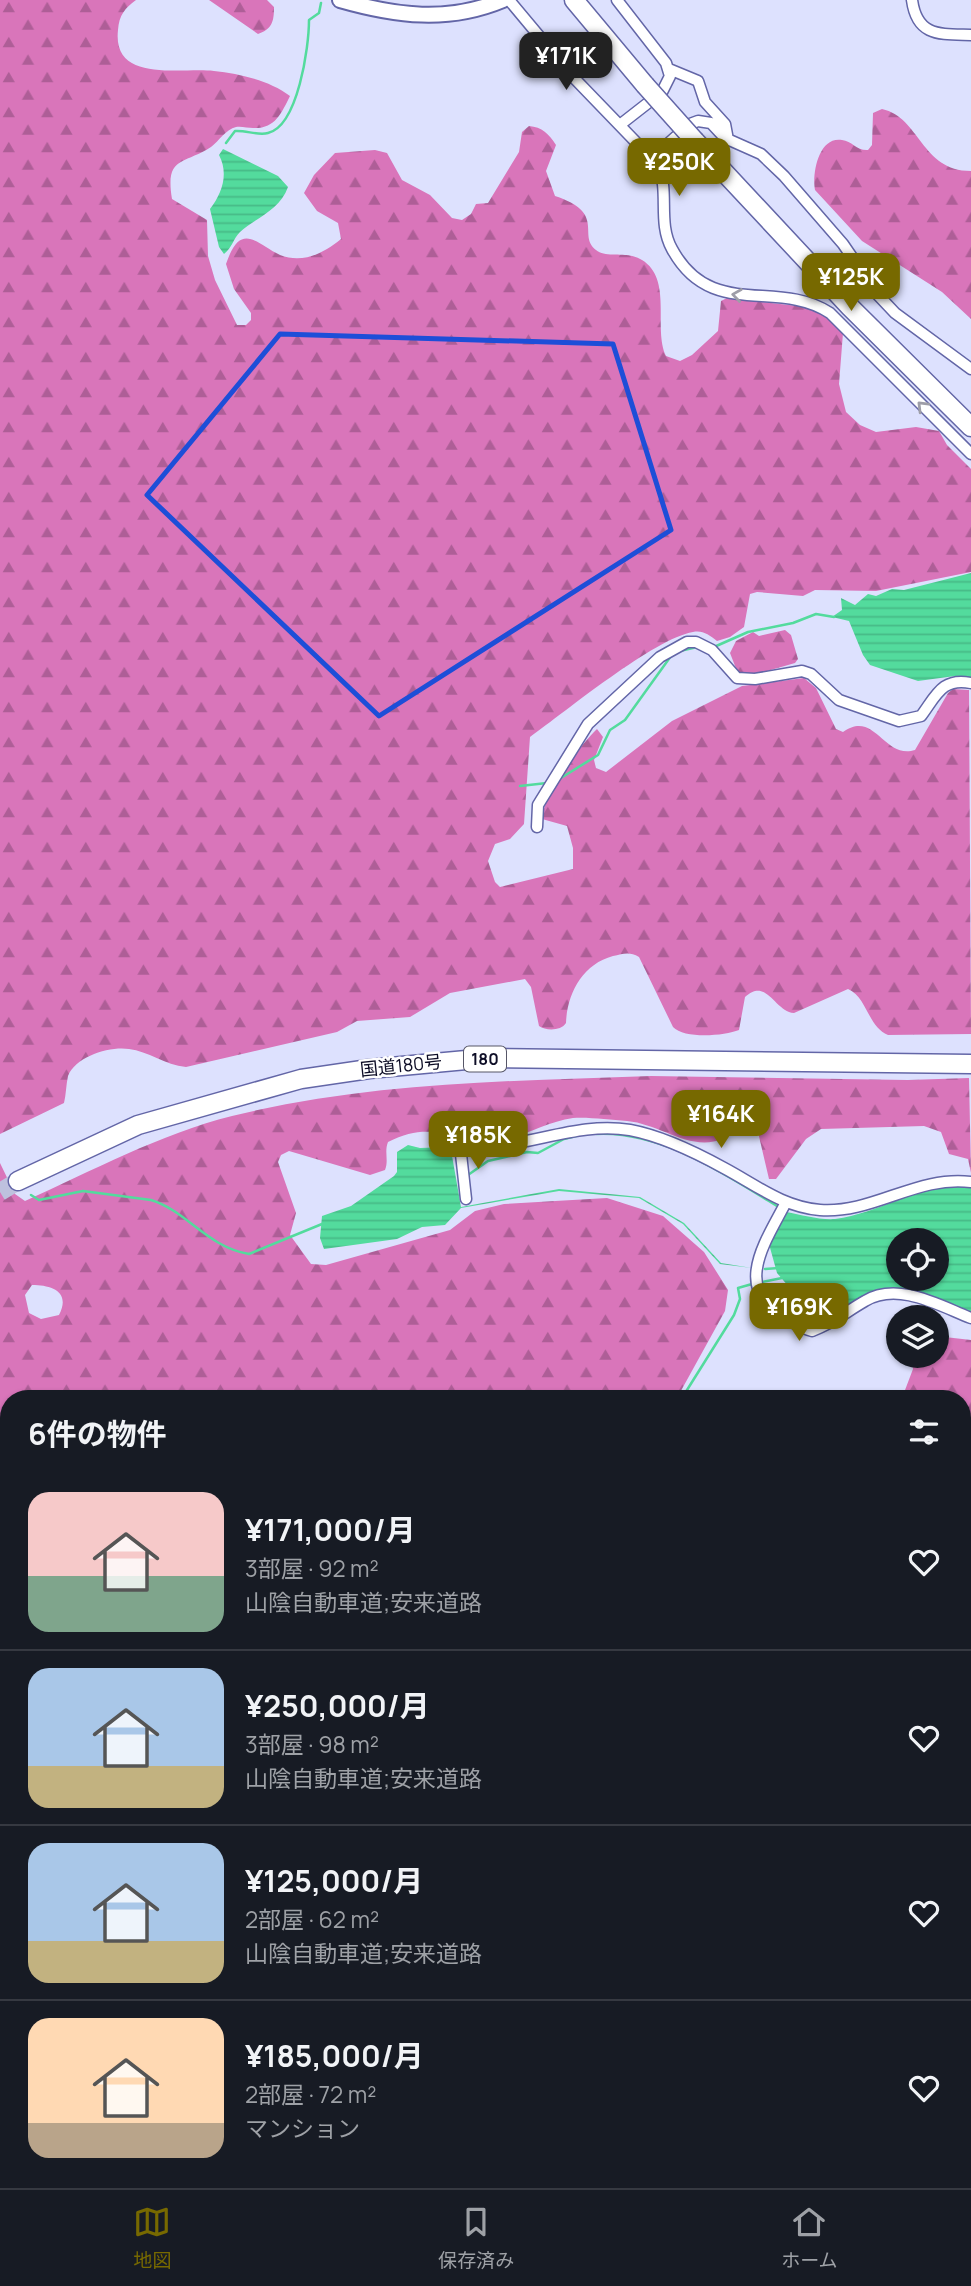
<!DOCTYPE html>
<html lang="ja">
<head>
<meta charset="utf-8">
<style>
	:root { --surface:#171b24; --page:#20242c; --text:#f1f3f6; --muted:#9ea1a6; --line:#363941; --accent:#776900 }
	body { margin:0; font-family:Manrope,"Noto Sans JP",sans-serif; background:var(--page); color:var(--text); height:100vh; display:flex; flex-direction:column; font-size:26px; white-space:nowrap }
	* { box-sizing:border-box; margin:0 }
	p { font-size:23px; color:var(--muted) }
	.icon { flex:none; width:38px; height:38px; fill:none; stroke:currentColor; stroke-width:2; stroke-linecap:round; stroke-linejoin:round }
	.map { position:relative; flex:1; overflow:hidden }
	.details { position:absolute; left:0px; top:1390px; width:971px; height:800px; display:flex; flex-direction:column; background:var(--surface); border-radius:28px 28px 0 0; box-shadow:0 2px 5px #0004 }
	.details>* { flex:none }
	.tools { position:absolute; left:886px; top:1228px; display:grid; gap:14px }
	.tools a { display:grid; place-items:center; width:63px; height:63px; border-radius:50%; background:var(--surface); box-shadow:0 2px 5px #0004; font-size:35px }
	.price { position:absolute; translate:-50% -60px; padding:0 16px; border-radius:14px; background:var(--accent); color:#fff; font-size:23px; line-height:46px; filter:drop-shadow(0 2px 4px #0008) }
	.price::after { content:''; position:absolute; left:50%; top:42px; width:21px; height:16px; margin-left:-10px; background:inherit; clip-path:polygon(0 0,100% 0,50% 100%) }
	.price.active { background:#222; color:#fff }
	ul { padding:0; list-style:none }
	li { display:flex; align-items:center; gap:21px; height:175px; padding:0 28px }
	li+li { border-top:2px solid var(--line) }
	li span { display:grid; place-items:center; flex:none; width:196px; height:140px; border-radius:21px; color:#555 }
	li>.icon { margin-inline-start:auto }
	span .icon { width:84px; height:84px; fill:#fffc; stroke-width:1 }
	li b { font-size:30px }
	h2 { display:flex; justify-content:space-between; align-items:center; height:84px; padding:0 28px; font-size:30px }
	.menu { display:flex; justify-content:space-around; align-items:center; height:98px; border-top:2px solid var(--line); background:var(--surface); font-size:19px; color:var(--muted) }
	.menu a { display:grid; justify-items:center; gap:4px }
	.menu .active { color:var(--accent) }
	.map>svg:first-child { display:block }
</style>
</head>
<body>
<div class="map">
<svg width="971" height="2188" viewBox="0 0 971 2188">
	<defs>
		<pattern id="forest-firs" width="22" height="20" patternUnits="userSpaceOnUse" patternTransform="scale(1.75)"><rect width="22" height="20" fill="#d975ba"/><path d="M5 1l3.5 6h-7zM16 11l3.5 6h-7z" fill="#ae5e97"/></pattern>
		<pattern id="water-rules" width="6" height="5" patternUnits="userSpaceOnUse" patternTransform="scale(1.75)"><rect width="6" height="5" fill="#53db9d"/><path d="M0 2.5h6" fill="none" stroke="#47bb87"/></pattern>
	</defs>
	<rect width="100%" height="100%" fill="#dde1fe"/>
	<path fill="url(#forest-firs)" fill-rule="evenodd" d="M0,0H136C125,8 119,15 118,30C112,84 182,67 214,71C240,74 269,80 290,96C281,114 275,129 253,128C248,128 241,126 236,127C226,129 219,141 211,147C183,165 165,156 172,199L207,220L208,256L215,280L237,325H246L251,320V313L234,289L226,264C241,220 256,244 280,255C303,264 324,253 341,239L338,223L317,211L304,193L314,175L335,153L375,150L387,153L402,180L430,195L452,218L462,220L471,214L476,204L488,203L519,152L522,132L529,126C542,127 549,134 556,145L546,171L555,196C607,213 577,235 596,250C607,259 627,250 642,260C673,279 653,328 666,356L680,361L692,355L718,331L721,301L727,298L807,307L830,317L843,333L839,384L846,412L860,425L876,432L916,427L939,431L947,445L971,469V572L876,591L815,590L803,596L757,592L750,594L744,627L730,637L717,641C709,635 703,630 693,632C655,638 565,712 530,737L524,824L510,839L495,844L488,861L495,882L500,887L573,869V848L567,826L542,819C543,796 579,746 597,729L603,737L594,760L596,768L606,772L672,721L742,686L804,678L816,688L836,729L843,732C875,709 884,760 915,750L948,693L953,689L969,690L971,1034L888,1035C868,1027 867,997 848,989L794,1013C774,1011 767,977 745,997L739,1030C724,1036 684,1039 673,1027L639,957C629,951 623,954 613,956C583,964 567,993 566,1023C561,1031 546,1031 539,1026L531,987L525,979L450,993L410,1017L357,1021L337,1032L186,1067C165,1065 148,1051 129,1049C110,1046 76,1056 68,1076C66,1085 66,1095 64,1103L0,1134Z
		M209,0H267L274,7C274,22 272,29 258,34Z
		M882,109C920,117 921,171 971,171V319L942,292L862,241L815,190C812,175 818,136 842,140C852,141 857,151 868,150L872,145L873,113Z
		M785,630L791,635L798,659L795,663L746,677L737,671L730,653L736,641L753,632L759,636Z
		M651,1076L908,1080L969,1078L971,1173L968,1159L949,1154L941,1132L924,1126L821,1129L806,1139L776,1179H769L754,1115L745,1111L731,1114L723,1139C689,1152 661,1124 627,1121C610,1120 590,1117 573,1118C549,1121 526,1136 502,1139C456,1144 433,1118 388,1142C384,1152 389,1160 385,1170L370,1175L289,1151L281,1155L278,1162L296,1213L290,1235L311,1264L326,1265L450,1230L475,1211L504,1204L607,1198L663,1216L704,1252L728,1290L725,1311L677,1398H9V2180H196V2188H0V1163L15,1194L25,1201C92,1171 160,1134 232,1116C370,1082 510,1081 651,1076ZM32,1285C52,1285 71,1292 59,1315L41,1319L29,1313L25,1295Z
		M936,1336L971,1340V1866L962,1865V1398H902L913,1369L910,1356H936Z
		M963,1904L971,1905V2188H279V2180H962Z"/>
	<path fill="url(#water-rules)" fill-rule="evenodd" d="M223,149L278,176L288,187C280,210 257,217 240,232C233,239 232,248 224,254L219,247L210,209C222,193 229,174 219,155Z
		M971,573V678L955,676L918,681L870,665L863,655L849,621L832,617L842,610L841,598L855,605L868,594L876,596L892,589L904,590Z
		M408,1145L420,1148L447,1147L451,1150L461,1207L559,1189L640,1197L684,1223L721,1263L752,1268L720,1264L683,1224L639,1198L559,1191L461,1208L445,1225L422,1227L397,1239L324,1249L320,1238L322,1216L351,1206L394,1176L397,1172V1152Z
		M971,1186V1313C941,1302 913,1285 880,1291C862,1295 832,1318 811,1325L770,1300L789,1287L777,1273L769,1244L786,1212C802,1215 819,1220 835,1219C882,1213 922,1181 971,1186ZM898,1241H936V1279H898Z
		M211,2181H249V2187L235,2188Z"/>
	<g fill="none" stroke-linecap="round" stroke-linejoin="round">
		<path stroke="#53db9d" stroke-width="2.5" d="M226,143L235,131C246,130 258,136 268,133C298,126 309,47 309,20L319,13L321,3
			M714,647L748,632L793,623L816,614L834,617
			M680,651L697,647
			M556,781L598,755L610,730L625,720L671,656
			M520,786L547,783
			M597,1134C662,1131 727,1175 780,1208
			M468,1175L488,1161L527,1152L538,1153L564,1139L580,1135
			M31,1195L39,1200L83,1191L151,1200C187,1211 207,1247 249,1254L322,1224
			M765,1269L779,1268
			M762,1282L782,1278
			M682,1398L734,1315L740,1299L738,1288L752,1284"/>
		<path stroke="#bec1de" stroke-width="18" stroke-dasharray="18 9" stroke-linecap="butt" d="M0,1192L18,1181"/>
		<defs>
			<path id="street" d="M509,0L575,79L658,165C670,192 657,222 672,249C711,321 777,278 830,313L971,454
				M617,0L666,63L670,76L662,92L621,124
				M912,0C917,37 940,34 971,35
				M669,69L698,81L705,102L725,124L728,140
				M652,158L690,124L698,121L711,123L725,138L761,154L784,176L843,244L878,295L895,313L971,369
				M537,827L538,805L588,724L660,657L687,642H696L712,650L737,678L755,679L802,671L811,674L839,700L899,721L921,716C936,696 942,677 971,683
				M466,1199L460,1145C518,1154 572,1120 630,1130C662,1136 695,1152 724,1168C756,1185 783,1207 820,1210C873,1214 917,1175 971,1182
				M785,1204C766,1241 732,1288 783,1317C792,1322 802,1329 812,1331C837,1321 844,1313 865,1301C898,1281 940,1306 971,1318"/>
			<path id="secondary" d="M340,0C396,16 448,23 503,0"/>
			<path id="highway" d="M574,0L645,85
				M695,141L850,307L971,427
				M18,1181L138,1125L301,1079L369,1069L488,1058L971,1064"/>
		</defs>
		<use href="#street" stroke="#6366a7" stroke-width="13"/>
		<use href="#secondary" stroke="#6366a7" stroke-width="18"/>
		<use href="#highway" stroke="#6366a7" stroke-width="21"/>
		<use href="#street" stroke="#fff" stroke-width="10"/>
		<use href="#secondary" stroke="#fff" stroke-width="14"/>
		<use href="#highway" stroke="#fff" stroke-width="18"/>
		<defs>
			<path id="highway-bridge" d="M645,85L695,141"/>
		</defs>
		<use href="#highway-bridge" stroke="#6366a7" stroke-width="21" stroke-linecap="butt"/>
		<use href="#highway-bridge" stroke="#fff" stroke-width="18"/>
	</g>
	<defs><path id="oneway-chevron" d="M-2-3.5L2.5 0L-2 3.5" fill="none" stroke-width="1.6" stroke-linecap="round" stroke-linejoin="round" transform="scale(1.75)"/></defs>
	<g stroke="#9e9ea8">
		<use href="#oneway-chevron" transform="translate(737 295) rotate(-172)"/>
		<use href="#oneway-chevron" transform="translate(922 406) rotate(-135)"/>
	</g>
	<path fill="none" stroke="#1d4ed8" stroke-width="5" stroke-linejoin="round" d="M280,334L613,344L671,530L379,716L147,495Z"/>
	<g text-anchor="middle" stroke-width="5" stroke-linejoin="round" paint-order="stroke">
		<rect fill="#fff" stroke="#565667" stroke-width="2" x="464" y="1046.5" width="42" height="25" rx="5"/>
		<g font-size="16" font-weight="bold" fill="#0d0d26">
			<text x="485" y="1065">180</text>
		</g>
		<g font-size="18" fill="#0d0d26" stroke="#fff">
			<text transform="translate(401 1066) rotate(-6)" y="6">国道180号</text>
		</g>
	</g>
</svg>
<div class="tools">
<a><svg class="icon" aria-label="locate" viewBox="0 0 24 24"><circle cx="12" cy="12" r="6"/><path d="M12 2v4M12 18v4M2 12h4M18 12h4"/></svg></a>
<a><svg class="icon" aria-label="layers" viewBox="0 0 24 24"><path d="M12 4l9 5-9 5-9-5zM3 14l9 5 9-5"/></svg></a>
</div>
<b class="price active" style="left:566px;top:92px">¥171K</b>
<b class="price" style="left:679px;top:198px">¥250K</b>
<b class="price" style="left:851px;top:313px">¥125K</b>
<b class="price" style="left:721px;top:1150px">¥164K</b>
<b class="price" style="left:478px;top:1171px">¥185K</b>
<b class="price" style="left:799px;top:1343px">¥169K</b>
<section class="details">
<h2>6件の物件<svg class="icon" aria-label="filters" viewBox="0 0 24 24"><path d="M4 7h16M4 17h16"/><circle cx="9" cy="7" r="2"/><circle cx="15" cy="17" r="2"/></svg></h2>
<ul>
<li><span style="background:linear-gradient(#f6c9c9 60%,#7fa58c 0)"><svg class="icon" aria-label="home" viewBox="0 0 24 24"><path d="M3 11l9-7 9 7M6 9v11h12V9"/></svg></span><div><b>¥171,000/月</b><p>3部屋 · 92 m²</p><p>山陰自動車道;安来道路</p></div><svg class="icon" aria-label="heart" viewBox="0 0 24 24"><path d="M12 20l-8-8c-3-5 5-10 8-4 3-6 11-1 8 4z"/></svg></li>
<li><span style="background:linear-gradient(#a9c7e8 70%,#c2b280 0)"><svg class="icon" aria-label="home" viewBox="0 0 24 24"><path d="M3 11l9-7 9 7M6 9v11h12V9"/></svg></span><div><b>¥250,000/月</b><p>3部屋 · 98 m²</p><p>山陰自動車道;安来道路</p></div><svg class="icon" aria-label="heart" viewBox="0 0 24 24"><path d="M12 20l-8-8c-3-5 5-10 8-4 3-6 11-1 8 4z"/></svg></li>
<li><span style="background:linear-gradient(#a9c7e8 70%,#c2b280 0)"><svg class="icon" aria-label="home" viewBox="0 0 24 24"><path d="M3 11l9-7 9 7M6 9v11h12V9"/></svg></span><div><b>¥125,000/月</b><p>2部屋 · 62 m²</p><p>山陰自動車道;安来道路</p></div><svg class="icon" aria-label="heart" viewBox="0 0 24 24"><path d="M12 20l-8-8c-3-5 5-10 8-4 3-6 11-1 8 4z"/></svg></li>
<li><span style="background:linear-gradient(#ffd9b3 75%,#b9a48a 0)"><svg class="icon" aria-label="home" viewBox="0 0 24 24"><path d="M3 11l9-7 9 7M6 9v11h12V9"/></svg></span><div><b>¥185,000/月</b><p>2部屋 · 72 m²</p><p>マンション</p></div><svg class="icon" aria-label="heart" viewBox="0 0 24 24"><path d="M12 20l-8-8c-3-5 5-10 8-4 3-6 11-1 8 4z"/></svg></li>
</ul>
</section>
</div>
<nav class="menu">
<a class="active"><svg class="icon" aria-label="map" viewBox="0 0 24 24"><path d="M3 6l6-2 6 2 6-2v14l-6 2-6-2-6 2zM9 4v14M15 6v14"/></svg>地図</a>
<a><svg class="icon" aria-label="saved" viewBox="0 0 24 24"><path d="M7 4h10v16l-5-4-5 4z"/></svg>保存済み</a>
<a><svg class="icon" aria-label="home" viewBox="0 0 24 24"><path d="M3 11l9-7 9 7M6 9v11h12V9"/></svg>ホーム</a>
</nav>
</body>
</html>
